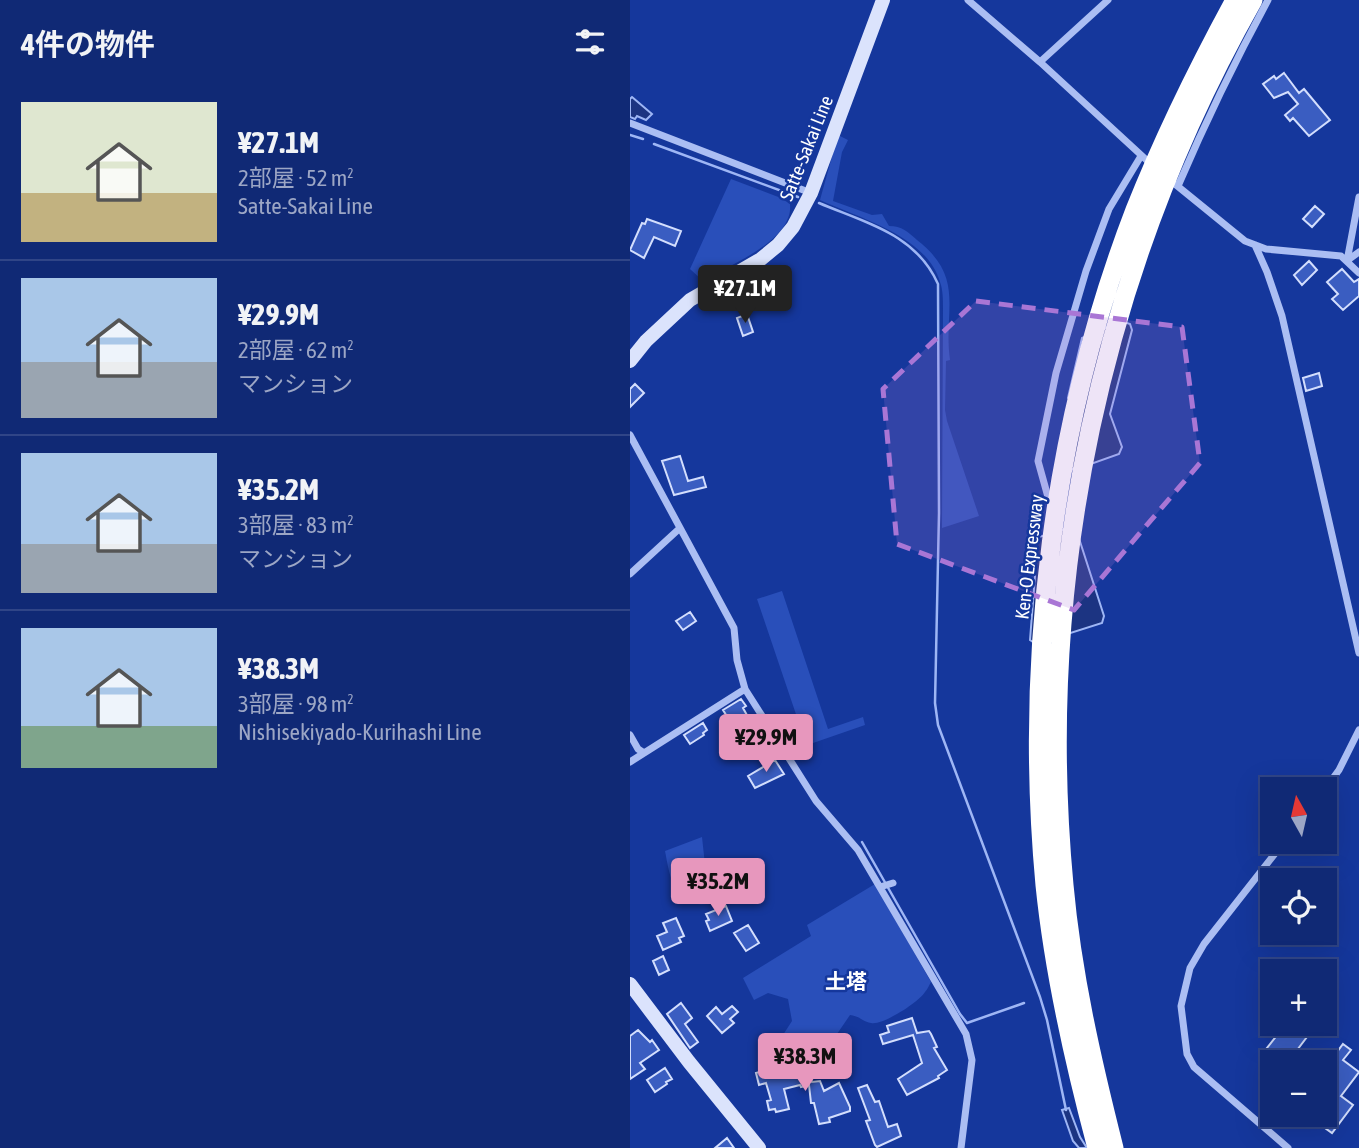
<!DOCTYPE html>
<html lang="ja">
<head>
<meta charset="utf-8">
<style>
	:root { --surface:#102975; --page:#1e357d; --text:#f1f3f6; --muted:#9ca6c5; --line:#304587; --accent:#e797bd }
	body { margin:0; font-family:"Asap Condensed","Noto Sans JP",sans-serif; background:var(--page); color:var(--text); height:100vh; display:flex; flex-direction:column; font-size:26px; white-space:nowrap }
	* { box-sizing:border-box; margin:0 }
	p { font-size:23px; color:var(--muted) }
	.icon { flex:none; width:38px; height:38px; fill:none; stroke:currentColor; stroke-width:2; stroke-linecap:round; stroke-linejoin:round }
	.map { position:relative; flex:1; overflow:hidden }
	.sheet { display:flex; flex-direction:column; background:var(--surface); width:630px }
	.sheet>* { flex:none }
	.needle { width:46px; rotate:352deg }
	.tools { position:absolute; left:630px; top:777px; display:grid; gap:14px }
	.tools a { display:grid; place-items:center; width:77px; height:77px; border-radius:0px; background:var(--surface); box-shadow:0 7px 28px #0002,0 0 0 2px var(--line); font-size:35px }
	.price { position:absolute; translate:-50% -60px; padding:0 16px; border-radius:7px; background:var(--accent); color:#111; font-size:23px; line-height:46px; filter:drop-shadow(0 2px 4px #0008) }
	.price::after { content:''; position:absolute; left:50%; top:42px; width:21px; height:16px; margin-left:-10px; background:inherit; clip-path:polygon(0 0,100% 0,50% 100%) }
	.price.on { background:#222; color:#fff }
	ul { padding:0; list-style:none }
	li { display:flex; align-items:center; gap:21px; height:175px; padding:0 21px }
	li+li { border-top:2px solid var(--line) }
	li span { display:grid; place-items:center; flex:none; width:196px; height:140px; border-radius:0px; color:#555 }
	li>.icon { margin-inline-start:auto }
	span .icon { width:84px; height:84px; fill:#fffc; stroke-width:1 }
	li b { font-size:30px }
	h2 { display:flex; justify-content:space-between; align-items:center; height:84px; padding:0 21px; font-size:30px }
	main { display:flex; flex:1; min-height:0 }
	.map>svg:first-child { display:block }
</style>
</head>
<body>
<main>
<section class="sheet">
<h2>4件の物件<svg class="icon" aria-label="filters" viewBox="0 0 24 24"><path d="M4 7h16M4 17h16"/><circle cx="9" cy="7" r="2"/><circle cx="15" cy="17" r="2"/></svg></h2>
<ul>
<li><span style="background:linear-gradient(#dfe7d0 65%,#c2b280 0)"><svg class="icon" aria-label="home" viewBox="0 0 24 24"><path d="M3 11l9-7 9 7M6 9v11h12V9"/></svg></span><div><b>¥27.1M</b><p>2部屋 · 52 m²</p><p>Satte-Sakai Line</p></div></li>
<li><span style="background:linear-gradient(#a9c7e8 60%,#9aa5b1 0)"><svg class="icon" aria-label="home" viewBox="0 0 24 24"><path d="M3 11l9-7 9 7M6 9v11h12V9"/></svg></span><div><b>¥29.9M</b><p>2部屋 · 62 m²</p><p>マンション</p></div></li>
<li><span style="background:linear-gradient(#a9c7e8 65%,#9aa5b1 0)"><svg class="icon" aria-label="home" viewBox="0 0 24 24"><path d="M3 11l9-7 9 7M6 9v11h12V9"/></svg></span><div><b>¥35.2M</b><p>3部屋 · 83 m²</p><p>マンション</p></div></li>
<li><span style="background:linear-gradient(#a9c7e8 70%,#7fa58c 0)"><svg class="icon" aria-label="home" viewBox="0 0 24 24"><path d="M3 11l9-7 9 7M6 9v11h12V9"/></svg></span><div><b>¥38.3M</b><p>3部屋 · 98 m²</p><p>Nishisekiyado-Kurihashi Line</p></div></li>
</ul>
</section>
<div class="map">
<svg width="729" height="1148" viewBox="0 0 729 1148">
	<rect width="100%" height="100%" fill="#15379c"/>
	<path fill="#294fba" d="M208,135L218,140L212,152L203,201L242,215L252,214L259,226C272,226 278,232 287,240C336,278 313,310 320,360L316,361L315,410L317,421L349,516L312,528L313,309C313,300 313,290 310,282C297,236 229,218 190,200Z
		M101,179L151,198L160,204C164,240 99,266 72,280L60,269Z
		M152,591L198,729L233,717L235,725L160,751L153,742L173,735L127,599Z
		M72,837L76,874L82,881L99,889L102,896L96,904C86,902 78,905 68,904C42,901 39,871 35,851Z
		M245,884L301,982C299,985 298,989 295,992C289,1002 252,1026 241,1023C233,1022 230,1016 220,1015L207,1034L198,1058L186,1060L151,1038L162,1021L158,999L138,993L124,1000L113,978L181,936L177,925Z"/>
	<path fill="#1c3482" stroke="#9eb6f5" stroke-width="2" d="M2,97L22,114L16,120L7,116L5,119L0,117V99Z
		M491,321L500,324L502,330L480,414L492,447L489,454L444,470L438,467L444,403L438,398L452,338Z
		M445,526L474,616L472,623L406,644L400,640L405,576L401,558L409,537Z
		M439,1108L450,1137L457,1148H449L443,1141L432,1110Z"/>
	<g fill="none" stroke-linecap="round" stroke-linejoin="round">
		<path stroke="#9eb6f5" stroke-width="2.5" d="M0,135L13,139
			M24,144L168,197
			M189,203C236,223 286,234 308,284L309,513L305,703L308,725L410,997L417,1020L436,1110
			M232,842L330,1014L337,1023L394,1003"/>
	</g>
	<path fill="#3a5dc1" stroke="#d3defd" stroke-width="2" d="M654,73L669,93L674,89L700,120L679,136L663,118L660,121L655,115L668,104L658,92L644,98L633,84L644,76L646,79Z
		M685,206L694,214L682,227L673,219Z
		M17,219L51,231L45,246L24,237L14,258L0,250L12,223L15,224Z
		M679,261L687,270L672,285L664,275Z
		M712,269L724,282L729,279V296L713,310L702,299L708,294L697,282Z
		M117,314L123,332L113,336L107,318Z
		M689,373L692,386L676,391L673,378Z
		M5,384L14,393L0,407V389Z
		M50,456L58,481L73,477L76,487L44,495L32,461Z
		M60,612L66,621L53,630L46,621Z
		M111,699L116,706L113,708L118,717L103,726L93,710Z
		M73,723L77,730L73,733L74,735L60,744L54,735Z
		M139,739L148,753L136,761L127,747Z
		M145,760L154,774L125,788L118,776Z
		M96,906L102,921L80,931L76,921L79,920L76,914Z
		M46,918L54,936L49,938L51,942L33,950L27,936L37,932L33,923Z
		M118,925L129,943L116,951L104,933Z
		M33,956L39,970L29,975L23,961Z
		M51,1003L62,1018L55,1024L68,1042L60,1048L37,1014Z
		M102,1006L108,1012L100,1019L104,1023L92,1033L77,1016L86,1007L92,1014Z
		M282,1018L287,1033L299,1031L301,1034L307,1047L304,1048L317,1070L308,1076L309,1078L277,1095L268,1079L292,1063L283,1035L253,1044L250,1035L259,1032L257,1026Z
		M664,1024H676L683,1029L658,1062H633L641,1052L637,1048L652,1029L657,1032Z
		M8,1030L20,1042L22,1040L29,1050L10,1063L15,1069L0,1079V1036Z
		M713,1044L721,1050L713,1060L729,1072L711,1096L723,1105L702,1133L677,1115H695V1068Z
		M178,1067L182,1082L190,1081L194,1091L209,1083L220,1107V1111L199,1118L200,1122L189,1124L184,1103H181L179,1085L171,1087L170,1085L154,1089L159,1109L146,1112L145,1109L139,1110L137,1101L141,1100L136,1083L129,1085L126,1073L140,1069L142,1077Z
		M35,1068L42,1079L36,1082L37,1084L25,1092L17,1080Z
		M237,1085L245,1102L249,1101L258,1127L267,1124L271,1136L247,1147L245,1145L236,1121L240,1120L228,1088Z
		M97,1138L104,1148H85Z"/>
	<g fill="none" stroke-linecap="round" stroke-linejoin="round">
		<path stroke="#abbef3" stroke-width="7" d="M338,0L410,62L523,166
			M410,62L478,0
			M0,123L181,193
			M540,180L615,241L636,249L711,256L729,273
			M548,186C575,123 605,61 638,0
			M625,245L637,272L652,316L729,653
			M718,260L729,252
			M717,261L729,197
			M0,435L104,628L107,660L115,689L186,801L228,850L336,1034L342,1060L331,1148
			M418,497L408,461L426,373L456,271L479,209L511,156
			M0,574L50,528
			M0,735L8,749L14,753
			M0,762L115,689
			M695,789L709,770L729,730
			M654,842L574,944L560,968L551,1006L557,1054L564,1067L658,1148
			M250,887L263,883"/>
		<path stroke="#dbe3fc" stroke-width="14" d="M0,361L16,341L60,300L131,259L148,245L163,227L181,193L253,0
			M0,984L59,1062L129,1148"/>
		<path stroke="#fff" stroke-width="19" d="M467,1148C444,1062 424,974 415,885C394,658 423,423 505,210C534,137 568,68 605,0
			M484,1148C462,1061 442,974 434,885C405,577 471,269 623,0"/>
	</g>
	<path fill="#a976d5" fill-opacity="0.2" stroke="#a976d5" stroke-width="5" stroke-dasharray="14 9" stroke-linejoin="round" d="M346,301L552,327L570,463L444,610L267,544L253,389Z"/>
	<g text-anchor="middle" stroke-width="5" stroke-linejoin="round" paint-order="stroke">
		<g font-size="19" fill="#fff" stroke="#15379c">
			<text transform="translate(176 148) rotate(-68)" y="7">Satte-Sakai Line</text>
			<text transform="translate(399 557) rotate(-83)" y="7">Ken-O Expressway</text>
		</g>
		<g font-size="21" font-weight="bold" fill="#fff" stroke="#15379c">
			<text x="216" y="989">土塔</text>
		</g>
	</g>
</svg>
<div class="tools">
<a><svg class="needle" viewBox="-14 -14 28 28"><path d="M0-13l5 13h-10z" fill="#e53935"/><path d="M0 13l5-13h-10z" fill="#9ca6c5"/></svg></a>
<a><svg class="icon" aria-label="locate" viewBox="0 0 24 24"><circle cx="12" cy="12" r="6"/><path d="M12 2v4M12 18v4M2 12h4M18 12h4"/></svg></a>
<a>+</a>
<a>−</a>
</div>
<b class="price on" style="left:115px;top:325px">¥27.1M</b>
<b class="price" style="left:136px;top:774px">¥29.9M</b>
<b class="price" style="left:88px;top:918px">¥35.2M</b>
<b class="price" style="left:175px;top:1093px">¥38.3M</b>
</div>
</main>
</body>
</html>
